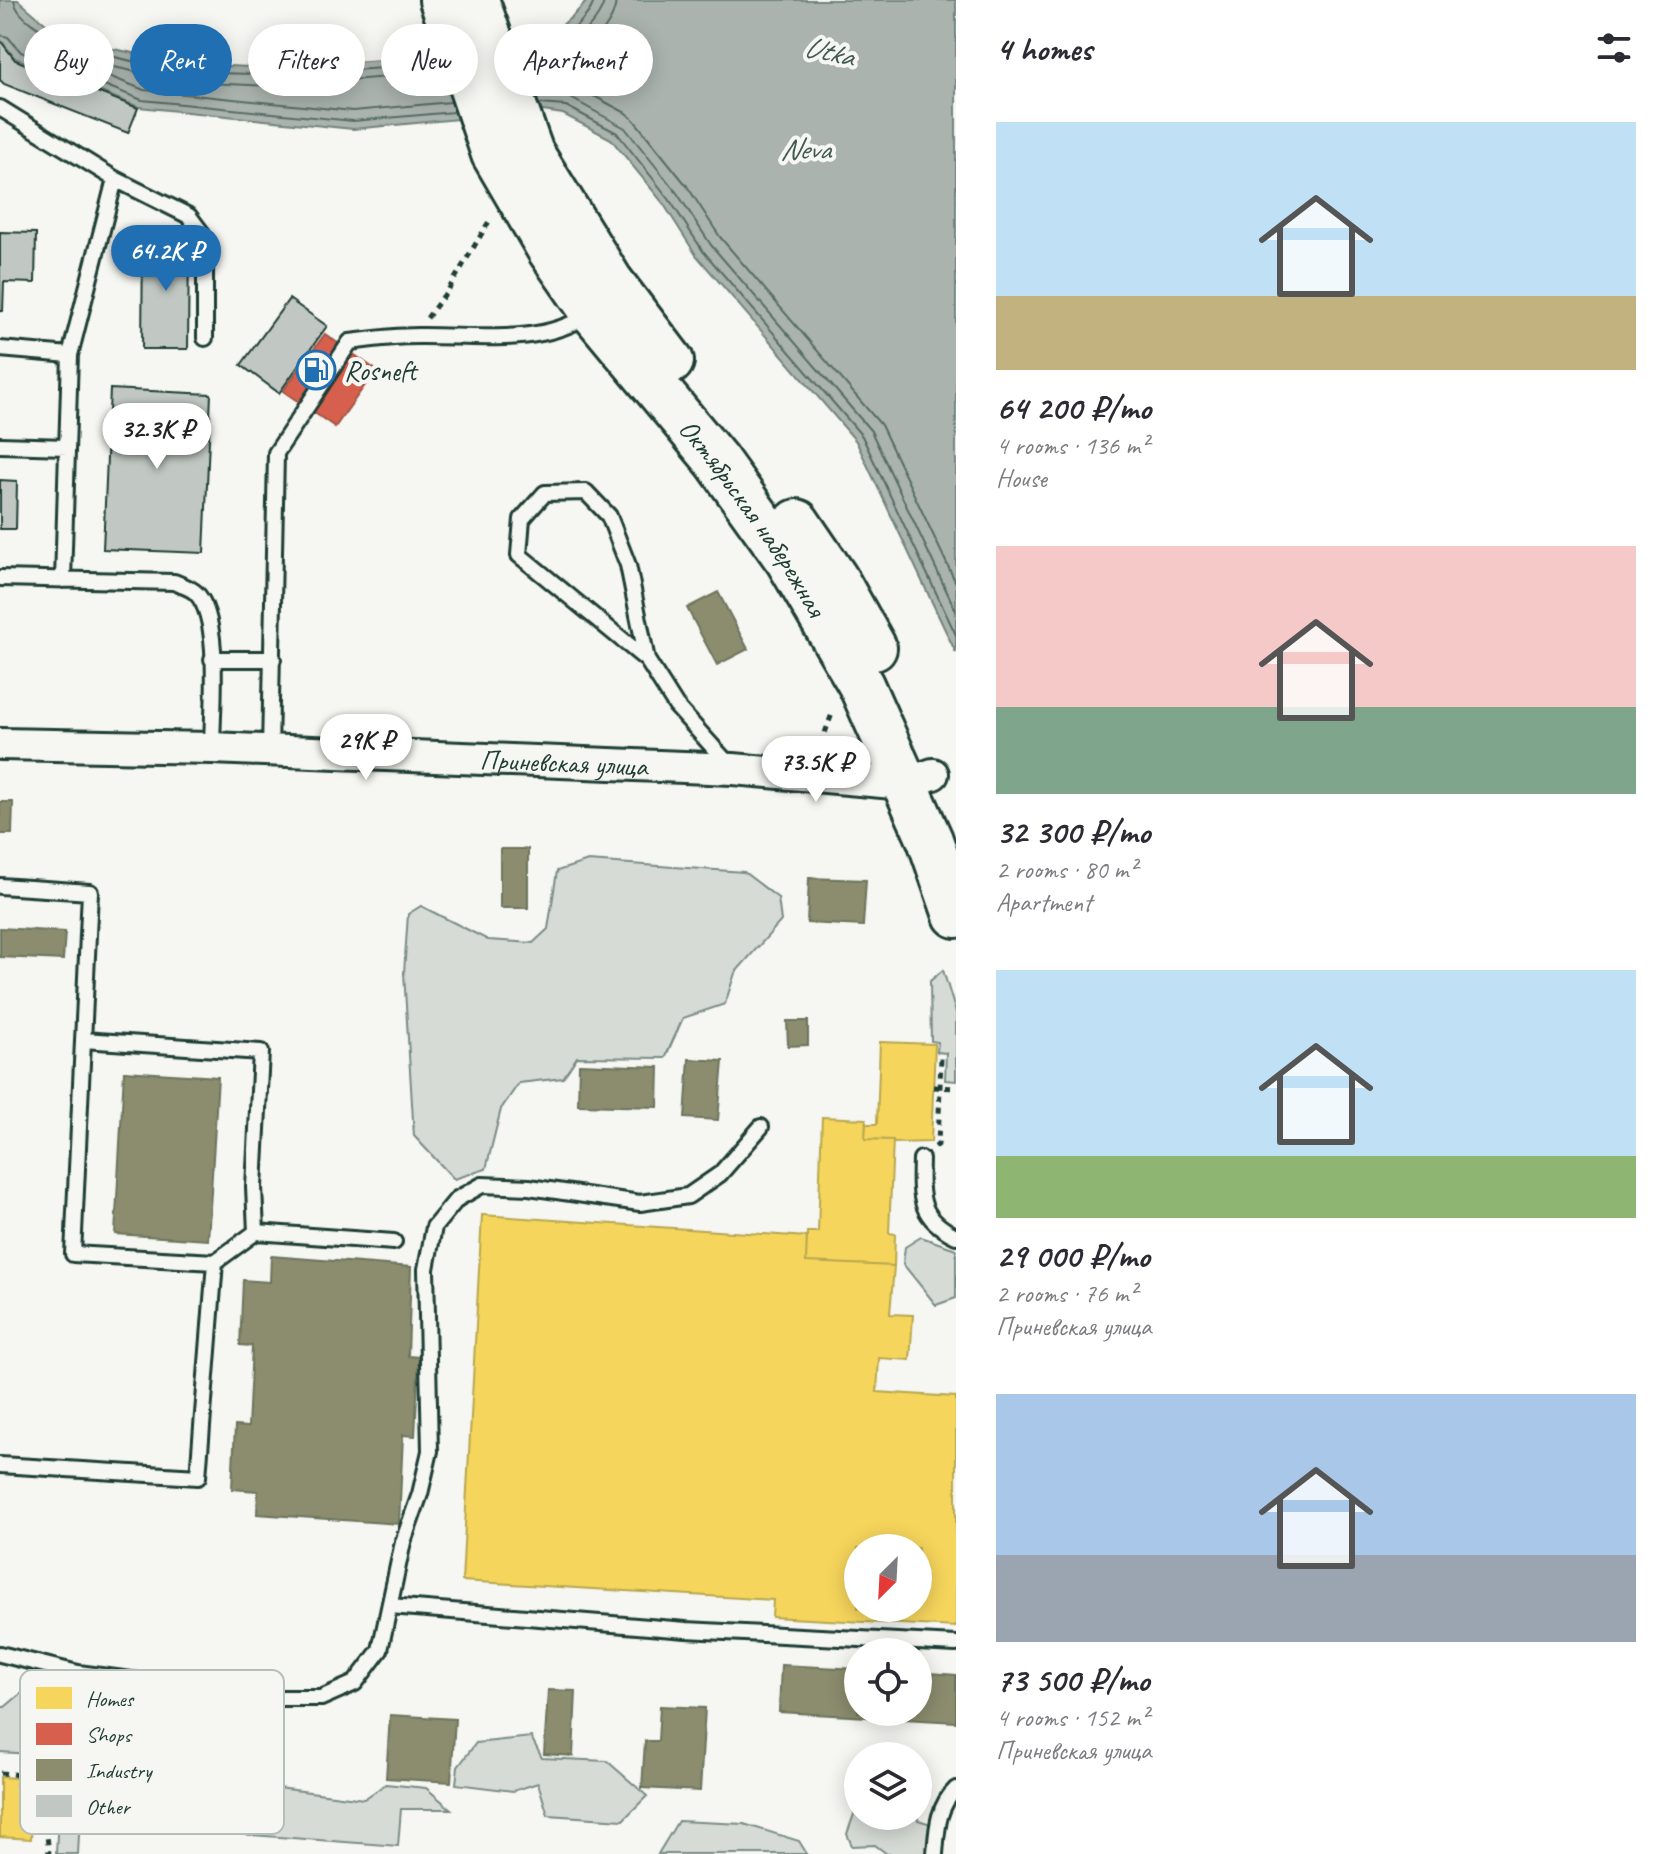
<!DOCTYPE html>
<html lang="en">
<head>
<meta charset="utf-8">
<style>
	:root { --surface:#fff; --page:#f7f7f7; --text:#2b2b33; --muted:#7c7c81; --accent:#1f6fb2 }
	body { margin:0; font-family:Caveat,sans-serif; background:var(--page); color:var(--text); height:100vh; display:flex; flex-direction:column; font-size:30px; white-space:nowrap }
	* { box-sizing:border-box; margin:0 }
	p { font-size:26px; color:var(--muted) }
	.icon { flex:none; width:44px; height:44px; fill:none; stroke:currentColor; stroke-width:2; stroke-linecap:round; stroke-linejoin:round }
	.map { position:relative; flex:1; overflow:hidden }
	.panel { display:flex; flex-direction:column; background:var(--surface); width:720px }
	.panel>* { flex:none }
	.guide { position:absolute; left:24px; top:24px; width:760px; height:72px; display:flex; gap:16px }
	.needle { width:52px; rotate:204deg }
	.fabs { position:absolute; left:844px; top:1534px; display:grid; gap:16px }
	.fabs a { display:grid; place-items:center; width:88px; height:88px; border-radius:50%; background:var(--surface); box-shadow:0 4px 20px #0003; font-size:40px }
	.price { position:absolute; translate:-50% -68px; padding:0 18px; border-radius:28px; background:#fff; color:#222; font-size:26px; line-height:52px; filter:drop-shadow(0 2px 4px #0008) }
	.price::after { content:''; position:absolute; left:50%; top:48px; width:24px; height:18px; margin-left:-12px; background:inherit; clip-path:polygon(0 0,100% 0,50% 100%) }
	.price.current { background:var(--accent); color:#fff }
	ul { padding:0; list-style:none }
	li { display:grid; align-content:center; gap:16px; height:424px; padding:0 40px }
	li span { display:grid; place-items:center; height:248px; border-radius:0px; color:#555 }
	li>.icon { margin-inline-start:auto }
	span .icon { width:144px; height:144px; fill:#fffc; stroke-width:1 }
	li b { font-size:34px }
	h2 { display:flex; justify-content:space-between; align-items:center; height:96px; padding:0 40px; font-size:34px }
	.tag { padding:0 28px; border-radius:36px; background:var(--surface); box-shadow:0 4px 20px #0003; font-size:28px; line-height:72px }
	.tag.current { background:var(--accent); color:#fff }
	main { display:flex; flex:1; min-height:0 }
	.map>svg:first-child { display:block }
</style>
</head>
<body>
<main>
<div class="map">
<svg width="956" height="1854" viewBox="0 0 956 1854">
	<rect width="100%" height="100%" fill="#f6f6f2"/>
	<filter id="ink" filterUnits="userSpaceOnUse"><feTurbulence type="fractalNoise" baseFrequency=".0125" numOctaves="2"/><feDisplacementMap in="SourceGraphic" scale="16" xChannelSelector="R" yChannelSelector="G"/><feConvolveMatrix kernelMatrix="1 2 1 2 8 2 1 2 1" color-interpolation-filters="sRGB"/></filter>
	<g filter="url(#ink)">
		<path fill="#d6dbd6" stroke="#7a8c85" stroke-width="2" d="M588,861L744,872L778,898L781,921L735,973L725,1004L683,1018L665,1058L577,1057L563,1078L519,1083L501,1109L486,1169L454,1179L414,1136L404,973L408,914L421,906L488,940L533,943L548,929L557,871Z
			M943,970L956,1013V1081L945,1080L946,1053L937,1052L938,1042L931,1041L930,981Z
			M921,1237L956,1249V1298L936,1305L903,1264L905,1247Z
			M30,1686L81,1694L139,1730L147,1765L197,1774L207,1755L261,1763L271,1787L364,1799L386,1784L426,1788L451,1809H401L398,1846L92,1823L96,1758L0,1752V1707H5Z
			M531,1737L542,1758L607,1761L647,1796L623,1820L548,1815L538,1783L513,1791L456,1784L458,1767L476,1743Z
			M59,1795L81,1796L78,1854H56Z
			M858,1803V1816H917L918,1820L931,1824L932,1842L925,1854H887L875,1845L852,1846L847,1834Z
			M678,1821L744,1824L799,1841L807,1854H658Z"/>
		<path fill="#aab3ae" stroke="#72847d" stroke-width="2" d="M0,0H18L47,25L99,46L187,64L273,68L528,49C552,35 570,21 588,0H956V653L856,441L696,255L663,203L611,139L563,114L543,111L353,129L139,107L15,58L0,39Z"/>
		<path fill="#f6d55c" stroke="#b6a750" stroke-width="2" fill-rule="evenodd" d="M880,1042L935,1044L931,1142L893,1143V1140L865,1139L866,1124H877Z
			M822,1117L866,1119L865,1139L893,1140L889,1233L895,1234L894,1266L806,1262L807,1232H818Z
			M482,1215L807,1237L806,1262L894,1266L890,1314L913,1315L910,1360L879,1358L877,1392L956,1397V1627L772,1617L773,1600L462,1581ZM858,1548H918V1608H858Z
			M0,1777L17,1778L16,1785L34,1786L31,1839L0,1837Z"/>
		<path fill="#d6604d" stroke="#9f5646" stroke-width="2" d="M325,334L376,370L335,427L283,391Z"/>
		<path fill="#8c8c6e" stroke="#6b745d" stroke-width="2" d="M718,592L748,649L717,665L687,608Z
			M0,802H13L12,834H0Z
			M500,849H528V908H500Z
			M809,878L866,880L863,926L807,923Z
			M0,928L65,932L63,960L0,957Z
			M787,1021H808V1045L788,1046Z
			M689,1059L723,1061L718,1120L685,1118Z
			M579,1064L659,1067L658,1107L578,1105Z
			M124,1071L218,1077L208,1240L115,1234Z
			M271,1256L411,1267L408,1356L419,1357L415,1436L403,1435L399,1524L257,1514L258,1491L232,1489L235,1426L248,1427L252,1346L240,1345L243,1280L270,1282Z
			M781,1665L858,1669V1712H918V1672L956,1675V1722L779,1712Z
			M548,1690L576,1691L573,1756L544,1754Z
			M660,1706L705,1708L700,1791L642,1788L645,1741H658Z
			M390,1715L455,1719L451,1782L386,1778Z"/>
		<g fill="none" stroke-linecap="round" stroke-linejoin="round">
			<path stroke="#576c65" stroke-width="2" d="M14,0C16,17 43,32 58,38C183,90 308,73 438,64
				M616,0C614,35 571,59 544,75L543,80L575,86L626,113L634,120L687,186L720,237L881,425L956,583
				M0,35L8,37L21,52L142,100L353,121L454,112
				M522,57C543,56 591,21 594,0
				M526,67C550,65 602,25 604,0
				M441,73L272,86L185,82L104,65L99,69L101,73L144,90L353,111L451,102
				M535,94L569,97L625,128L677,193L711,245L871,431L956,611
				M539,104L566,106L617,133L669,199L703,251L862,436L956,635"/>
		</g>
		<path fill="#c1c8c3" stroke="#1f3d34" stroke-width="2" d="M0,40L15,60L138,108L128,133L4,84L0,80Z
			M0,232L36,233L35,283L4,282L3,311H0Z
			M143,237H189L188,349H142Z
			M289,299L327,326L279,393L241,365Z
			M110,389L211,394L204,553L103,549Z
			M0,480L17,481L16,529H0Z"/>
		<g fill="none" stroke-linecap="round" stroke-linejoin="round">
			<defs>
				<path id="lane" d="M0,108L115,179L189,216L201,232L205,253V338
					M0,349L70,355
					M0,445L67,447
					M0,578L174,582C181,585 191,588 196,593C222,618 212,712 212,748
					M63,580L70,355L115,179
					M212,659H273
					M647,660L628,565L609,516L586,492L545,493L522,519L519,555L647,660L676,706L730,766
					M270,751L276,453L350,342C372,339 396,336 418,336C474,335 541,347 589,314
					M0,886L90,892L73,1254L215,1262L256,1232L394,1242
					M83,1040L261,1052L254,1187L256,1232
					M921,1159C920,1196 918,1218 956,1236
					M0,1465L198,1477L215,1262
					M390,1606L686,1630L956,1644
					M0,1654L78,1673L269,1698H321L355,1683L380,1650L403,1542L420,1494L430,1451L426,1269L434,1227L457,1199L482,1185L529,1187L640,1203L688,1196L720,1174L761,1127
					M935,1854C937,1830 937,1807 956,1789"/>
				<g id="street">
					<path id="s1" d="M0,744L212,748L733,769L905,784L933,774"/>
				</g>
				<g id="primary">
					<path id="s2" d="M442,0L494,154L550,250L593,312L717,461L788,560L861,685L930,840L956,915"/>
					<path d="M476,0L531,153L610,281L671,361"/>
					<path d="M797,522L835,578L874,648"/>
				</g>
			</defs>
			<use href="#lane" stroke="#1f3d34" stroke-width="20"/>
			<use href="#street" stroke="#1f3d34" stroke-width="36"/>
			<use href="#primary" stroke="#1f3d34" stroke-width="50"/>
			<path stroke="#1f3d34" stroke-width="5" stroke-dasharray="6 6" stroke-linecap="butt" d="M427,318L450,287L491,218
				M821,744L833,711
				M933,1087L956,1088
				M935,1147L938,1145L941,1057
				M0,1773C16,1774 32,1776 42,1789L49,1854"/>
			<use href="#lane" stroke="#f6f6f2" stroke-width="14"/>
			<use href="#street" stroke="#f6f6f2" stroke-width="30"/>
			<use href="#primary" stroke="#f6f6f2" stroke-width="44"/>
		</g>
	</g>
	<defs>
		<symbol id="fuel-ring" viewBox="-11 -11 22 22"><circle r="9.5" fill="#f6f6f2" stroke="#1f6fb2" stroke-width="1.5"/><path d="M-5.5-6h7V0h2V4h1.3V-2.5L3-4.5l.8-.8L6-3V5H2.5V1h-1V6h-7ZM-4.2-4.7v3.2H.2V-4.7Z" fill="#1f6fb2"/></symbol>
	</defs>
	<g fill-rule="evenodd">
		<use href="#fuel-ring" x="294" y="348" width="44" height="44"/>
	</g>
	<g text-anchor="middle" stroke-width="8" stroke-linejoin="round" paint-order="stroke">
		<g font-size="28" fill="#1f3d34" stroke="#f6f6f2" text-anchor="start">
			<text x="344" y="380">Rosneft</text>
		</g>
		<g font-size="28" fill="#1f3d34" stroke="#f6f6f2">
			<text dy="10" stroke="none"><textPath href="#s2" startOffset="610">Октябрьская набережная</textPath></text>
			<text dy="10" stroke="none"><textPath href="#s1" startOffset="564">Приневская улица</textPath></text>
		</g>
		<g font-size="30" font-style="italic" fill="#425a52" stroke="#f6f6f2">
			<text transform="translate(829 51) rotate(13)" y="10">Utka</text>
			<text x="805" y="159">Neva</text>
		</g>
	</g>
	<rect x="20" y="1670" width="264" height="164" rx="12" fill="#f6f6f2" stroke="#b6beb9" stroke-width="2"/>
	<rect x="36" y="1687" width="36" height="22" fill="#f6d55c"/>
	<rect x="36" y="1723" width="36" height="22" fill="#d6604d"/>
	<rect x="36" y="1759" width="36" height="22" fill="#8c8c6e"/>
	<rect x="36" y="1795" width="36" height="22" fill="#c1c8c3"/>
	<g font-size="22" fill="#1f3d34">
		<text x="86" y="1706">Homes</text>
		<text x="86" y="1742">Shops</text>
		<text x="86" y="1778">Industry</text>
		<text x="86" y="1814">Other</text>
	</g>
</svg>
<div class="fabs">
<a><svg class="needle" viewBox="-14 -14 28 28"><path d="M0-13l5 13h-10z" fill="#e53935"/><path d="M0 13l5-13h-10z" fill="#7c7c81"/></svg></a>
<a><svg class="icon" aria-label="locate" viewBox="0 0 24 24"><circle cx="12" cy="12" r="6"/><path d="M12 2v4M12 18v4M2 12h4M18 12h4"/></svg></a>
<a><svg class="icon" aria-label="layers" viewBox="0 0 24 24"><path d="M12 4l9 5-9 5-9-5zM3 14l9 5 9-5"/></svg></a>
</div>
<b class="price current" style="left:166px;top:293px">64.2K ₽</b>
<b class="price" style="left:157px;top:471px">32.3K ₽</b>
<b class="price" style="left:366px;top:782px">29K ₽</b>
<b class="price" style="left:816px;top:804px">73.5K ₽</b>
<div class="guide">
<a class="tag">Buy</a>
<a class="tag current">Rent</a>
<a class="tag">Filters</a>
<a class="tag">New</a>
<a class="tag">Apartment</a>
</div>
</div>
<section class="panel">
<h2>4 homes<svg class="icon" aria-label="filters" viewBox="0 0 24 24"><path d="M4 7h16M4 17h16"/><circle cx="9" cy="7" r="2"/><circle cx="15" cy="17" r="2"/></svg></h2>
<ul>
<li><span style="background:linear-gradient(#bfe0f5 70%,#c2b280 0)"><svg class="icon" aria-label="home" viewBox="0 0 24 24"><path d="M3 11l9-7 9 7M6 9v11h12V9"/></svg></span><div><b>64 200 ₽/mo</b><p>4 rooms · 136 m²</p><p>House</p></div></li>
<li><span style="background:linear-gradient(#f6c9c9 65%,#7fa58c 0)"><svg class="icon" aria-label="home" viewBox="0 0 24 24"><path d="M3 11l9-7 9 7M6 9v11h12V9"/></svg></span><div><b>32 300 ₽/mo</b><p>2 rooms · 80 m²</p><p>Apartment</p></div></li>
<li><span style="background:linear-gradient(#bfe0f5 75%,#8fb573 0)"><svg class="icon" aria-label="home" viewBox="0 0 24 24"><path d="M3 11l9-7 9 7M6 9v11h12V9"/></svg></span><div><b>29 000 ₽/mo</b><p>2 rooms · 76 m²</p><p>Приневская улица</p></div></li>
<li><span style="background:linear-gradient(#a9c7e8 65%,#9aa5b1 0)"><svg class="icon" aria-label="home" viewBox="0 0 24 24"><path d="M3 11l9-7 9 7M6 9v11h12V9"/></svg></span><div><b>73 500 ₽/mo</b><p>4 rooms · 152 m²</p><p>Приневская улица</p></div></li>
</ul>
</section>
</main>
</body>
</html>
